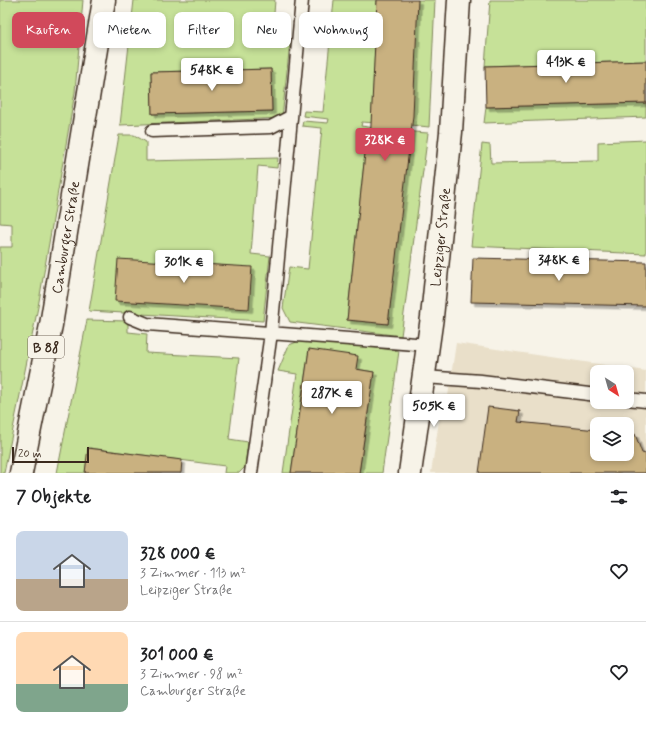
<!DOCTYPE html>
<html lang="de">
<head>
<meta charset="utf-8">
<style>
	:root { --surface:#fff; --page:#f6f6f6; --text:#202124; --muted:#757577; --line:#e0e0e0; --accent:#d1495b }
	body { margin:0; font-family:Mynerve,sans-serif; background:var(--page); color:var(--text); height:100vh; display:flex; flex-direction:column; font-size:15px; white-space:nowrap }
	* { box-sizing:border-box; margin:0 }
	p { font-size:13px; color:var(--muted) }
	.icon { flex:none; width:22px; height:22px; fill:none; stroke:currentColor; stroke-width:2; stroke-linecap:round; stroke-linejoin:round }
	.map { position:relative; height:473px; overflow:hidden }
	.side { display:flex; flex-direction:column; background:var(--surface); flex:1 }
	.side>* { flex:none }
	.guide { position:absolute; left:12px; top:12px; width:400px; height:36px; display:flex; gap:8px }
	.needle { width:26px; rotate:143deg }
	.controls { position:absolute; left:590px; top:365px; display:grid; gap:8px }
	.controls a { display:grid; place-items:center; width:44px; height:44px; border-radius:8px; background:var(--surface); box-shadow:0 2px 6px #0003; font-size:20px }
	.scale { position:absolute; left:12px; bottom:10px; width:77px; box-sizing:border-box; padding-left:4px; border:2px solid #3b2a1e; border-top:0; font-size:11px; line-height:14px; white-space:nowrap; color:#3b2a1e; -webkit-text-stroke:3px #f7f3e8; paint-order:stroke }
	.price { position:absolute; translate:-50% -34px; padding:0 9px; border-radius:4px; background:#fff; color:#222; font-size:13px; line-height:26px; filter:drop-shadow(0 1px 2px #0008) }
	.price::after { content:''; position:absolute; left:50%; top:24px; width:12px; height:9px; margin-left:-6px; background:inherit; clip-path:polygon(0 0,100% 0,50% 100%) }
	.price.current { background:var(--accent); color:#fff }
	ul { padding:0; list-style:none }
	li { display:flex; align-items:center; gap:12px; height:100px; padding:0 16px }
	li+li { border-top:1px solid var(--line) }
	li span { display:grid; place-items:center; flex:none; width:112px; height:80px; border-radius:8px; color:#555 }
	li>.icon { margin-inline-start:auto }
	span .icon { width:48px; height:48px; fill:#fffc; stroke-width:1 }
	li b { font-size:17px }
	h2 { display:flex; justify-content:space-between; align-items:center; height:48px; padding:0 16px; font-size:17px }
	.chip { padding:0 14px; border-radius:8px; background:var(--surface); box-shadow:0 2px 6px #0003; font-size:14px; line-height:36px }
	.chip.current { background:var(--accent); color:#fff }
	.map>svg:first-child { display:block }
</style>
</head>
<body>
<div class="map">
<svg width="646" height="473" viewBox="0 0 646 473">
	<defs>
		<filter id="shadow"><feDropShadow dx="3.5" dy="3.5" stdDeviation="0" flood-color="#0004"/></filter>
	</defs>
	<rect width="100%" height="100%" fill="#f7f3e8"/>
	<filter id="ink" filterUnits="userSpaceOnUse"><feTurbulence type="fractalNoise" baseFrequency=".025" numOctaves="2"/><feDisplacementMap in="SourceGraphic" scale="8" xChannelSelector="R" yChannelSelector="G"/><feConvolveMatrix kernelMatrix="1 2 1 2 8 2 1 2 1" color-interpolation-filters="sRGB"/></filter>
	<g filter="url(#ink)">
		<path fill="#e9dfc9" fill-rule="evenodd" d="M456,343L646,371V473H431L443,395L448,396ZM597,372H627V402H597ZM597,424H627V454H597Z"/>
		<path fill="#c6e198" stroke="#80865b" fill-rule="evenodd" d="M0,0H83L75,92L38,307L4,473H0V247H12V224L0,223Z
			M134,0H275L272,41L290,42L282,118L120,125ZM271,69L272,111L152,114L151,72Z
			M334,0H377L372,114L376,123L362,122L361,126L375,128L374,145H366L347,320L388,324L408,149L400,131L428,133L401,336L290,322L283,308L289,267L308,269L322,128L302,126L303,121L328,123L329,119L303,116L304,111L323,112Z
			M418,0H435L429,127L401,124Z
			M490,0H646V61L485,66Z
			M646,103V117L484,123L486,107Z
			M119,135H134L146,142V161L278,158L277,168L258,166L251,254L270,256L263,321L89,311Z
			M646,140V254L471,246L482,144L490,145L491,163L598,161V142Z
			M87,320L128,321V332L147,334L146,353L239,358L229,439L248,442L245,467L239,473H224L225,466L89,448L85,473H57Z
			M307,338L399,351L382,473H359L374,372L356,369L309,349L291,473H283L297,374L278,371L289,345Z"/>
		<path fill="#c9b180" stroke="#3b2a1e" filter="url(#shadow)" d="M377,0H418L413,116L388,324L347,320L366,144L370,145Z
			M646,61V103L486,107L485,66Z
			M271,69L272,111L152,114L151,72Z
			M473,258L646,262V306L471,302Z
			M118,259L252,267L249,309L115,301Z
			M309,349L358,356L356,369L374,372L359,473H291Z
			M488,407L520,411L518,422L597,430V454H627V433L635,434L642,453L646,454V473H479Z
			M88,448L182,460L181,473H85Z"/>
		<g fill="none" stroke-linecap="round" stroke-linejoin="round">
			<defs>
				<path id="service" d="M152,131L271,127L290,117
					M130,317L147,324L429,345
					M424,377L481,381L597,395
					M627,399L646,401
					M251,473L271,333L302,0"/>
				<g id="minor">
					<path id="s1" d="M410,473L432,317L451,132L459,0"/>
				</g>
				<g id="primary">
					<path id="s2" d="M21,473L51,325L104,0"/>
				</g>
			</defs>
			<use href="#service" stroke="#3b2a1e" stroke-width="15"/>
			<use href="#minor" stroke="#3b2a1e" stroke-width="25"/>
			<use href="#primary" stroke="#3b2a1e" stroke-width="25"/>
			<use href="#service" stroke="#f7f3e8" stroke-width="12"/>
			<use href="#minor" stroke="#f7f3e8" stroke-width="22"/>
			<use href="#primary" stroke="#f7f3e8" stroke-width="22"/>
		</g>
	</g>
	<g text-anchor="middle" stroke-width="3.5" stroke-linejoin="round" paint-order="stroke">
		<rect fill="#f7f3e8" stroke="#73665b" stroke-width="1" x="28" y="336" width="36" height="22" rx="3"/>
		<g font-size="13" font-weight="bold" fill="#3b2a1e">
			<text x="46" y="352">B 88</text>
		</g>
		<g font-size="14" fill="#3b2a1e" stroke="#f7f3e8">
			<text dy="5" stroke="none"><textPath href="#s2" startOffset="240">Camburger Straße</textPath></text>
			<text dy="5" stroke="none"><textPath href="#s1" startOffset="238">Leipziger Straße</textPath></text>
		</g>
	</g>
</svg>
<div class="controls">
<a><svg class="needle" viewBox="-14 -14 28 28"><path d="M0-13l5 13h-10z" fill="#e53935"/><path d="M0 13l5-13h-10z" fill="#757577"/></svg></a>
<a><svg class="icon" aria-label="layers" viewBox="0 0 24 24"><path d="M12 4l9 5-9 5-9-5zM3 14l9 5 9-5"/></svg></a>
</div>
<div class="scale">20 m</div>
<b class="price" style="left:566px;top:84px">413K €</b>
<b class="price" style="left:212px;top:92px">548K €</b>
<b class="price current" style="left:385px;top:162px">328K €</b>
<b class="price" style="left:559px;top:282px">348K €</b>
<b class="price" style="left:184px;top:284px">301K €</b>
<b class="price" style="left:332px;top:415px">287K €</b>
<b class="price" style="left:434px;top:428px">505K €</b>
<div class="guide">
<a class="chip current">Kaufen</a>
<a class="chip">Mieten</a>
<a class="chip">Filter</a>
<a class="chip">Neu</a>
<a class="chip">Wohnung</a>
</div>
</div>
<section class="side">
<h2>7 Objekte<svg class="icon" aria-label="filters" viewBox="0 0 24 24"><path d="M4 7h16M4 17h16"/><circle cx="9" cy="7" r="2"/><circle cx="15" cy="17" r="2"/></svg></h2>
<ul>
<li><span style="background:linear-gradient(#c9d6e8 60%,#b9a48a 0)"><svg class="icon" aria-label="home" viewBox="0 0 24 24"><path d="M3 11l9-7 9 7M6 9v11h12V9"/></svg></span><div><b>328 000 €</b><p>3 Zimmer · 113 m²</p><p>Leipziger Straße</p></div><svg class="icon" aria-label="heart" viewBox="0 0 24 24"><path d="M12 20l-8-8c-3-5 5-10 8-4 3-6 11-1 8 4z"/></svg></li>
<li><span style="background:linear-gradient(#ffd9b3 65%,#7fa58c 0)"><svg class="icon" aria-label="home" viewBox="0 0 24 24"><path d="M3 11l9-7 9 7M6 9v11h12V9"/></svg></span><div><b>301 000 €</b><p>3 Zimmer · 98 m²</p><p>Camburger Straße</p></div><svg class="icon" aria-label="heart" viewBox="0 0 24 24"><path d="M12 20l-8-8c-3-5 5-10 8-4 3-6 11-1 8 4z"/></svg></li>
</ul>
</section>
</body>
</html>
